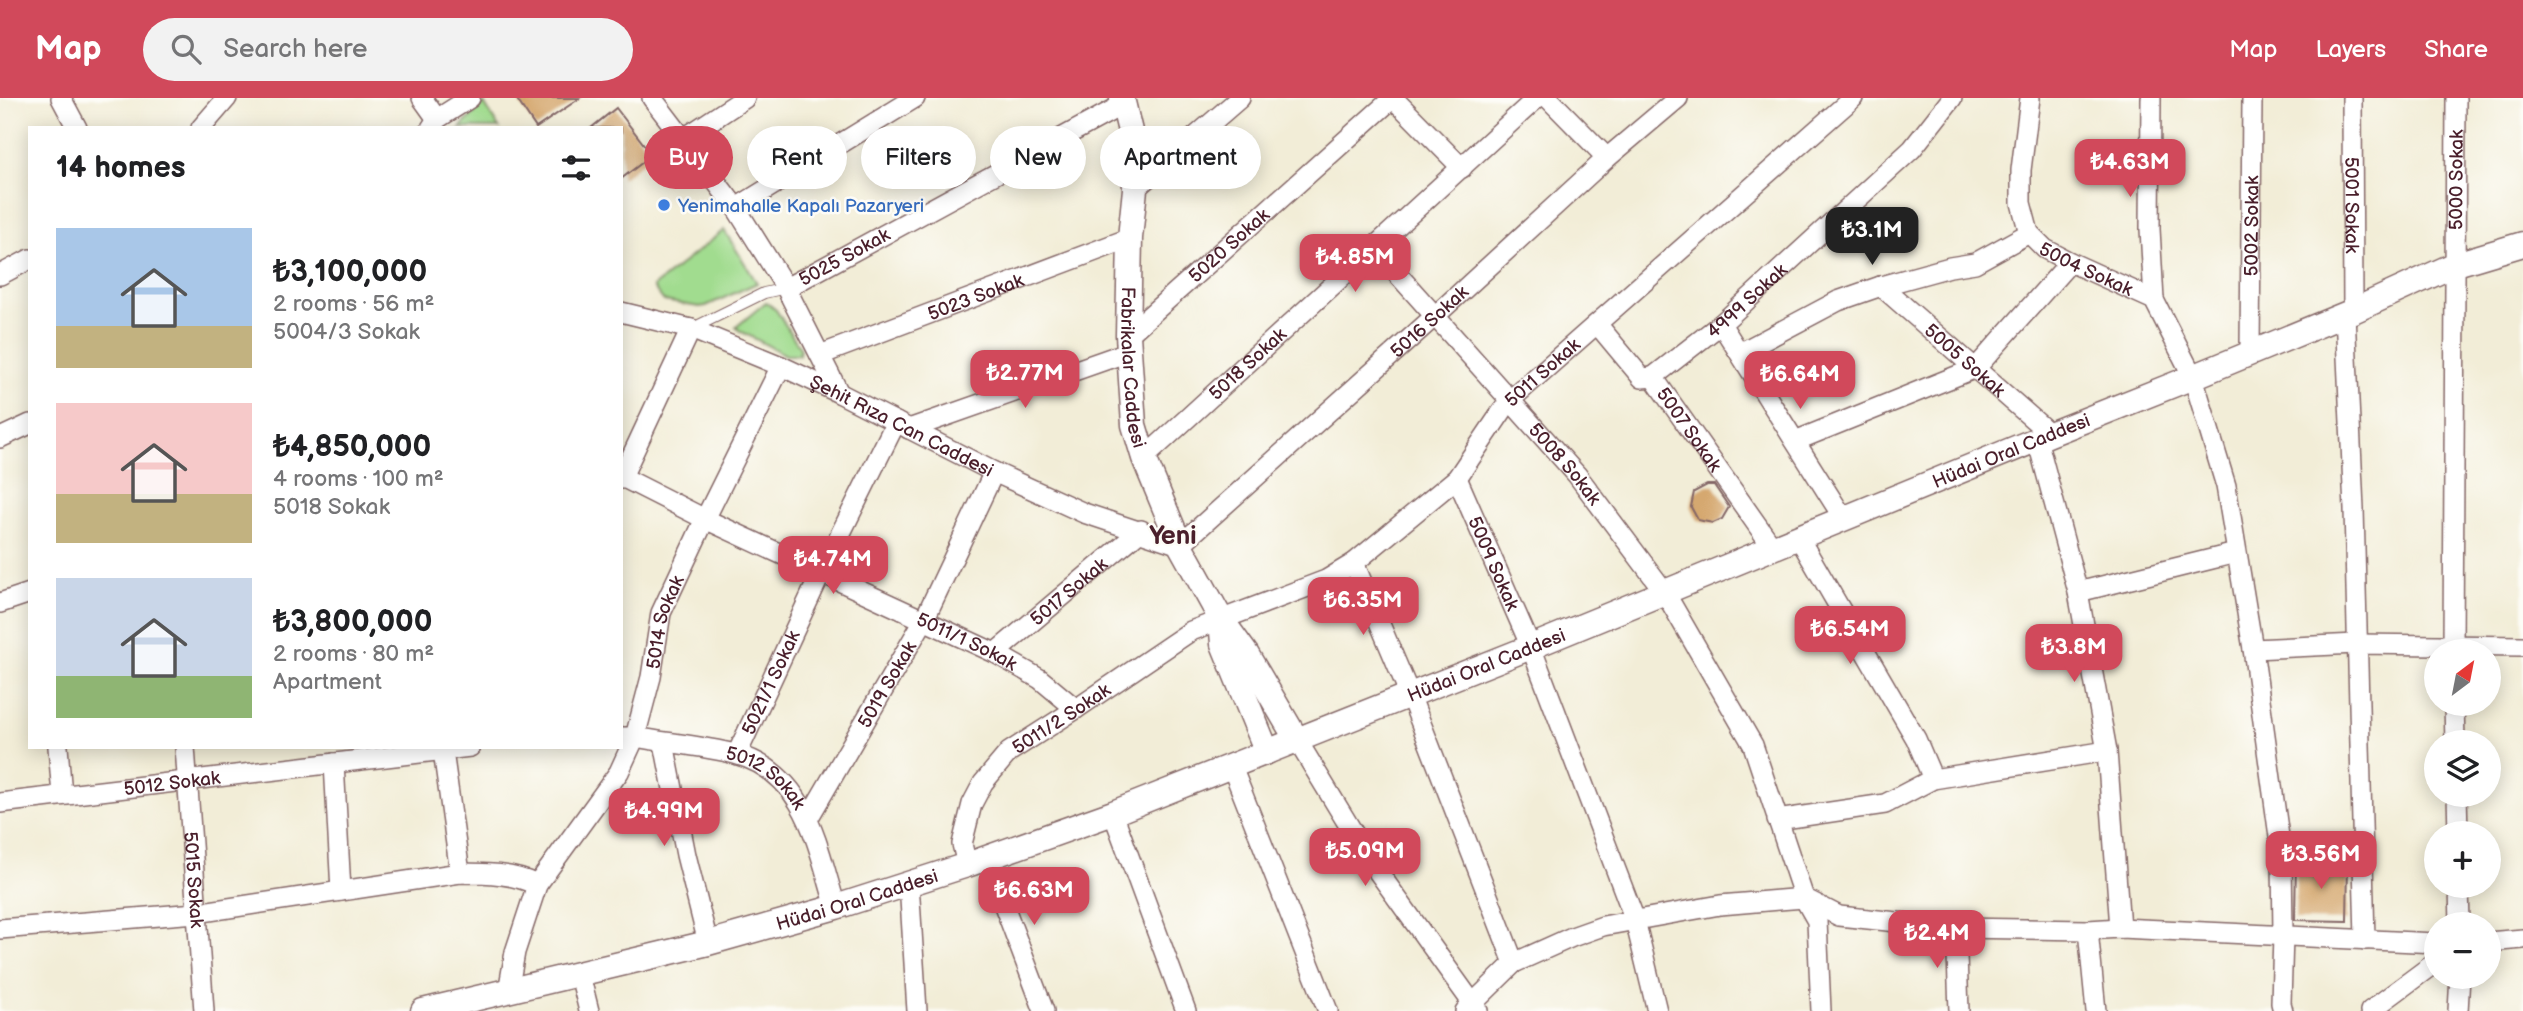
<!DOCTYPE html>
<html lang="en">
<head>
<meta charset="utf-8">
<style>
	:root { --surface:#fff; --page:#f2f2f2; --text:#202124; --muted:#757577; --accent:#d1495b }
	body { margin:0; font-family:"Balsamiq Sans",sans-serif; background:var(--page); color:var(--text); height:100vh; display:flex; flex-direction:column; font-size:26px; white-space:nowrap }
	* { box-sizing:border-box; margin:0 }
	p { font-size:23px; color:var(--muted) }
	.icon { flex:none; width:38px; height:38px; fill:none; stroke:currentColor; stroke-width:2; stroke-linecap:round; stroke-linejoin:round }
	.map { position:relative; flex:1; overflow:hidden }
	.drawer { position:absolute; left:28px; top:28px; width:595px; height:623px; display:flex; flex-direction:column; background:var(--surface); border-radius:0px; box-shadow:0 4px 18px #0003 }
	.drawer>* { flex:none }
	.hud { position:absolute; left:644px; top:28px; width:665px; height:63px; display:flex; gap:14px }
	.needle { width:46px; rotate:32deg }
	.tools { position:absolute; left:2424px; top:541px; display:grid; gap:14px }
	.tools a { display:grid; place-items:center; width:77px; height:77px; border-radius:50%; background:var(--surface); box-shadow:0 4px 18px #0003; font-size:35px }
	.price { position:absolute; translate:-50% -60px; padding:0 16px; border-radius:14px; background:var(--accent); color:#fff; font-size:23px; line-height:46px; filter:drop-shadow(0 2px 4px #0008) }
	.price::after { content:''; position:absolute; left:50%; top:42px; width:21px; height:16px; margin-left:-10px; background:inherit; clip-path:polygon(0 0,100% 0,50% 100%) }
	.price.on { background:#222; color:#fff }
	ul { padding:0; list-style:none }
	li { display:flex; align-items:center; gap:21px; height:175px; padding:0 28px }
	li span { display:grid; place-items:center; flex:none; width:196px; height:140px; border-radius:0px; color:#555 }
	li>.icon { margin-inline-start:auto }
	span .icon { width:84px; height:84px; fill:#fffc; stroke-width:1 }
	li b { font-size:30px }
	h2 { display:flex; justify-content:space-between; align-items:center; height:84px; padding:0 28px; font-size:30px }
	.pill { padding:0 24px; border-radius:32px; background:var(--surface); box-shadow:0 4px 18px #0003; font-size:24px; line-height:63px }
	.pill.on { background:var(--accent); color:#fff }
	header { display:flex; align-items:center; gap:42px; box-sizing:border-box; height:98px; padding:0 35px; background:var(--accent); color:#fff }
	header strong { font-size:33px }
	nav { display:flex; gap:38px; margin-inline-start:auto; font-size:24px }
	.search { width:490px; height:63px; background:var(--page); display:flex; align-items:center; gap:18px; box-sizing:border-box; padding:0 24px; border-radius:38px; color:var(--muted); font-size:26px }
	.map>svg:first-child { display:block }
</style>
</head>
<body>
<header>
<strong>Map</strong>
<div class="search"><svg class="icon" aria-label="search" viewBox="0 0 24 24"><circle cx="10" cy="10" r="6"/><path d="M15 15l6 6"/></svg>Search here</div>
<nav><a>Map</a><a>Layers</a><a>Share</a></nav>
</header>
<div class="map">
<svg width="2523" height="913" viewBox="0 0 2523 913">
	<rect width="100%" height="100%" fill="#fdfcf7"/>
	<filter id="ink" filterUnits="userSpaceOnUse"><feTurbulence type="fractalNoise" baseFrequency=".0143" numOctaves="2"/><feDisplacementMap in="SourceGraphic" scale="14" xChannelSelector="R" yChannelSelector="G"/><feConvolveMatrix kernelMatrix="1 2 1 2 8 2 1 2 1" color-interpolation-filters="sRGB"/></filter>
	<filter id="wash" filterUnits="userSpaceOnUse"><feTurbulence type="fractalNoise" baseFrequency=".00686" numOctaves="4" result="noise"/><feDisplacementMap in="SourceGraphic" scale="28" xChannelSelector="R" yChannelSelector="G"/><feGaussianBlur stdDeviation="1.57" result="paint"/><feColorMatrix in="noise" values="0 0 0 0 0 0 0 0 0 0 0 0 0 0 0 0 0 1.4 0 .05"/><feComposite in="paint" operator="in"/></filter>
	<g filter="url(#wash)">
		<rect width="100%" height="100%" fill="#f2edd7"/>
		<path fill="#a1dc8f" stroke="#767e5d" stroke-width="2" d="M484,5L499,30H460Z
			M724,132L757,185L706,208L699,209L664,203L653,189Z
			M766,204L776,212L800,250L799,257H786L740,233L736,229Z"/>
		<g id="blocks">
			<path fill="#d5a870" d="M516,0H580L536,30Z
				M616,10L652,57L621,81V30H591Z
				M1707,387H1714L1729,409L1722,421L1713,425L1698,422L1691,409L1694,394Z
				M2296,762L2348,764L2347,823L2295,822Z"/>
		</g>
	</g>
	<g filter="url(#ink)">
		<use href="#blocks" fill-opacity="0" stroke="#856767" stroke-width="2"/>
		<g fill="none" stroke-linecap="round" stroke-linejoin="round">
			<defs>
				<path id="service" d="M691,231L764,195L786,190"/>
				<g id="minor">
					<path d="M61,0L77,30"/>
					<path d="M422,0L437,21"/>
					<path d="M652,0L736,110L786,190L839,295"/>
					<path d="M1548,0L1607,60"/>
					<path id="s1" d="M2030,0L2021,72V105L2029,135L2045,151L2070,164L2154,202L2193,279L2226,388L2253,551L2282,760L2283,837L2281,905L2283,913"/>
					<path d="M2151,0L2150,131L2154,202"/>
					<path id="s2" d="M2352,0L2353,213"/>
					<path d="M201,30L227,0"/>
					<path d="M431,30L437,21L470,0"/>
					<path d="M683,41L745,0"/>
					<path d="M1135,91L1240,0"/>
					<path d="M736,110L915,0"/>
					<path id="s3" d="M1375,151L1577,377L1664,493L1753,647L1804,800L1817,823L1821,913"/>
					<path d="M0,177L30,161"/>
					<path id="s4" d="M1881,188L2050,336"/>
					<path id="s5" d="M786,190L1124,6"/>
					<path id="s6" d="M621,214L691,231L781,268L839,295L994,374L1084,415L1180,447L1435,218L1607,60L1678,0"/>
					<path d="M2345,216L2354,411L2365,842"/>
					<path id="s7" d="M1597,226L1642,280L1653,279L1774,451"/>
					<path d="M1721,226L1844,421"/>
					<path id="s8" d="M1128,237L1393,0L1462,70"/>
					<path id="s9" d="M2250,254L2252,0"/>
					<path d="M1740,255L1838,203L1881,188L1950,169L1975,165L2029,135"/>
					<path id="s10" d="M820,257L1130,140"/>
					<path id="s11" d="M1653,279L1721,226L1912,51L1952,0"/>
					<path d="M909,331L1128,254"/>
					<path d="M0,340L30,326"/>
					<path d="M2037,341L2078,494L2107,653L2120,830"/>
					<path d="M1795,343L1976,270L2070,164"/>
					<path id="s12" d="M1144,360L1537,0"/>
					<path id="s13" d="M622,379L705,421L995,555L1040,581L1076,611"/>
					<path id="s14" d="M1457,380L1531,549L1635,822L1657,913"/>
					<path d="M621,381L691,231"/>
					<path d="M1799,440L1916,641L1933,681"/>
					<path d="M1354,465L1410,597L1514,865"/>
					<path d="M2078,494L2236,455"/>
					<path d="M0,505L30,495"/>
					<path d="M2253,551L2356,546L2523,548"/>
					<path id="s15" d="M2453,553L2456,0"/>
					<path id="s16" d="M995,555L1141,432"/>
					<path d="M2454,606L2455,644"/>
					<path id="s17" d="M622,639H635C668,645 703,648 735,656C807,675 817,748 836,809"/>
					<path d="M1297,642L1371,764L1478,913"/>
					<path d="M664,645L686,757L708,845"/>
					<path d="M58,649L62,697"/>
					<path id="s18" d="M185,649L204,913"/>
					<path d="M443,653L460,775"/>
					<path id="s19" d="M737,656L821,475L896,324"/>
					<path d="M334,665L341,793"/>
					<path d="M1232,669L1328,913"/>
					<path d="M2457,696L2458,735"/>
					<path id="s20" d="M0,705L470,649"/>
					<path d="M1113,715L1186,913"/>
					<path id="s21" d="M808,721L924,522L994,374"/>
					<path d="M1777,722L1885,706L1933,681L2107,653"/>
					<path d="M986,760L1044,913"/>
					<path id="s22" d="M967,767L962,746L972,706L983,685L1009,654L1076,611L1191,533L1326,482L1354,465L1457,380L1509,303L1853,0"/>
					<path d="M909,785L917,913"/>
					<path d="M2459,788L2460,826"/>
					<path d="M1956,830L1959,913"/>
					<path d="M0,831L196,815L460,775C487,775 512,775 537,787"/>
					<path d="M2088,832L2096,913"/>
					<path d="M2488,844L2523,841"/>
					<path d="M580,877L589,913"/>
					<path id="s23" d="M508,894L515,854L537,787L619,674L635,639L651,579L661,515L705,421L781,268"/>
					<path d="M1465,913L1514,865L1572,839L1603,828L1720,807L1804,800L1839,818L1956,830L2088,832L2120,830L2436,845"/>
					<path d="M2370,913L2436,864"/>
					<path d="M2458,913L2460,878"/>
				</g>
				<g id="tertiary">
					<path id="s24" d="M1122,0L1133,46L1135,91L1130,140L1128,237L1134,327L1144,360L1180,447L1221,521L1247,557L1297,642"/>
					<path d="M1222,533L1223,546L1267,654"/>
					<path id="s25" d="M423,913L708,845L836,809L967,767L1113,715L1531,549L2050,336L2193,279L2353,213L2456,166L2523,146"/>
				</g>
			</defs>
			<use href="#service" stroke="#856767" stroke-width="12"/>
			<use href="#minor" stroke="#856767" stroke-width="22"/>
			<use href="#tertiary" stroke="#856767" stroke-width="27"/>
			<use href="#service" stroke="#fff" stroke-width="10"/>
			<use href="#minor" stroke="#fff" stroke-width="19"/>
			<use href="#tertiary" stroke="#fff" stroke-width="24"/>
		</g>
	</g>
	<circle fill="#3f7fe0" stroke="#fdfcf7" stroke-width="2.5" cx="664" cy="107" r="7"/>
	<g text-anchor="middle" stroke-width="5" stroke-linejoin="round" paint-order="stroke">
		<g font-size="19" fill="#4a1f2b" stroke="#fdfcf7">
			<text dy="7" stroke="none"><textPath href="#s15" startOffset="471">5000 Sokak</textPath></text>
			<text dy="7" stroke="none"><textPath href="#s2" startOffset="107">5001 Sokak</textPath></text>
			<text dy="7" stroke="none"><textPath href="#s9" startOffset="126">5002 Sokak</textPath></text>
			<text dy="7" stroke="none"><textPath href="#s8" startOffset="135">5020 Sokak</textPath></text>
			<text dy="7" stroke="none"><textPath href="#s5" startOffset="66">5025 Sokak</textPath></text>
			<text dy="7" stroke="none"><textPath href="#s1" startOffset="205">5004 Sokak</textPath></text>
			<text dy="7" stroke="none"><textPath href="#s10" startOffset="166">5023 Sokak</textPath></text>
			<text dy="7" stroke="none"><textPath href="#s11" startOffset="121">4999 Sokak</textPath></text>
			<text dy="7" stroke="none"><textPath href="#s6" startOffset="942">5016 Sokak</textPath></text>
			<text dy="7" stroke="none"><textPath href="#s4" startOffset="112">5005 Sokak</textPath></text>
			<text dy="7" stroke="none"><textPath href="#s12" startOffset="140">5018 Sokak</textPath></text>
			<text dy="7" stroke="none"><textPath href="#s24" startOffset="271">Fabrikalar Caddesi</textPath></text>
			<text dy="7" stroke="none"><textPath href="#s22" startOffset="793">5011 Sokak</textPath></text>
			<text dy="7" stroke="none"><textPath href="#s6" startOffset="304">Şehit Rıza Can Caddesi</textPath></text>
			<text dy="7" stroke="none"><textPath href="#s7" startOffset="145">5007 Sokak</textPath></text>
			<text dy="7" stroke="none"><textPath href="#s25" startOffset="1687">Hüdai Oral Caddesi</textPath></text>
			<text dy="7" stroke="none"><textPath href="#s3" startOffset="287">5008 Sokak</textPath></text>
			<text dy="7" stroke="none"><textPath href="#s14" startOffset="93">5009 Sokak</textPath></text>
			<text dy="7" stroke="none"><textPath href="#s16" startOffset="96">5017 Sokak</textPath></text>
			<text dy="7" stroke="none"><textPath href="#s23" startOffset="408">5014 Sokak</textPath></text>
			<text dy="7" stroke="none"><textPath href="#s13" startOffset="382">5011/1 Sokak</textPath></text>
			<text dy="7" stroke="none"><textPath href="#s25" startOffset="1120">Hüdai Oral Caddesi</textPath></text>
			<text dy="7" stroke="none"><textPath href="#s19" startOffset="79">5021/1 Sokak</textPath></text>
			<text dy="7" stroke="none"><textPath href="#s21" startOffset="156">5019 Sokak</textPath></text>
			<text dy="7" stroke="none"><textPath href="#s22" startOffset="189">5011/2 Sokak</textPath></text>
			<text dy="7" stroke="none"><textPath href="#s20" startOffset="173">5012 Sokak</textPath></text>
			<text dy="7" stroke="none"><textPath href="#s17" startOffset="154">5012 Sokak</textPath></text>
			<text dy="7" stroke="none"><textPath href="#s18" startOffset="133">5015 Sokak</textPath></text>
			<text dy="7" stroke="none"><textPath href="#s25" startOffset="448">Hüdai Oral Caddesi</textPath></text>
		</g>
		<g font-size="19" fill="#366cbe" stroke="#fdfcf7" text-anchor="start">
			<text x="678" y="114">Yenimahalle Kapalı Pazaryeri</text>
		</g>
		<g font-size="26" font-weight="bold" fill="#4a1f2b" stroke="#fdfcf7">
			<text x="1173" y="446">Yeni</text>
		</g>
	</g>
</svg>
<div class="tools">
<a><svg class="needle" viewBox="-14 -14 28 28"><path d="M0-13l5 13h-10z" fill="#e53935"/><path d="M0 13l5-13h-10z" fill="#757577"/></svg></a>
<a><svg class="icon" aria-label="layers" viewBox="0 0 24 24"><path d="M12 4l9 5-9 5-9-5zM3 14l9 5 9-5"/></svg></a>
<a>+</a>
<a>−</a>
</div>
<b class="price" style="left:2130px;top:101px">₺4.63M</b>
<b class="price on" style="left:1872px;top:169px">₺3.1M</b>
<b class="price" style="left:1355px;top:196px">₺4.85M</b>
<b class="price" style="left:1025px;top:312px">₺2.77M</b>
<b class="price" style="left:1800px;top:313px">₺6.64M</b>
<b class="price" style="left:833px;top:498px">₺4.74M</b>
<b class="price" style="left:1363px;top:539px">₺6.35M</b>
<b class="price" style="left:1850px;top:568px">₺6.54M</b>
<b class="price" style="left:2074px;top:586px">₺3.8M</b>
<b class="price" style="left:664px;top:750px">₺4.99M</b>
<b class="price" style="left:1365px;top:790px">₺5.09M</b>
<b class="price" style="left:2321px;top:793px">₺3.56M</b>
<b class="price" style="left:1034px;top:829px">₺6.63M</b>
<b class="price" style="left:1937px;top:872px">₺2.4M</b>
<div class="hud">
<a class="pill on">Buy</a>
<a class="pill">Rent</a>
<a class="pill">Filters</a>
<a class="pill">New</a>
<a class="pill">Apartment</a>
</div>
<section class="drawer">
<h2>14 homes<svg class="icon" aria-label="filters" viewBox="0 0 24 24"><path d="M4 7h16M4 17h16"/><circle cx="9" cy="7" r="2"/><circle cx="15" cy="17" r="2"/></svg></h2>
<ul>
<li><span style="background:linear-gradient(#a9c7e8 70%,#c2b280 0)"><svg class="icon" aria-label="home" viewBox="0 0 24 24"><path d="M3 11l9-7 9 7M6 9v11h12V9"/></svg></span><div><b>₺3,100,000</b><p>2 rooms · 56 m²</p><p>5004/3 Sokak</p></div></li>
<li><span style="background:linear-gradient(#f6c9c9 65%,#c2b280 0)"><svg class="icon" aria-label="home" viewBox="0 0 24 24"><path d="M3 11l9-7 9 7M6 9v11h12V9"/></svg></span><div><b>₺4,850,000</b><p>4 rooms · 100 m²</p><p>5018 Sokak</p></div></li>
<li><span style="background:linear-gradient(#c9d6e8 70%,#8fb573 0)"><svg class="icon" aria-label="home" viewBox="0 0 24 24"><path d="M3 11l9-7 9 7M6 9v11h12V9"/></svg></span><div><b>₺3,800,000</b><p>2 rooms · 80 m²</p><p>Apartment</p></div></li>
</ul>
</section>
</div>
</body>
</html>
